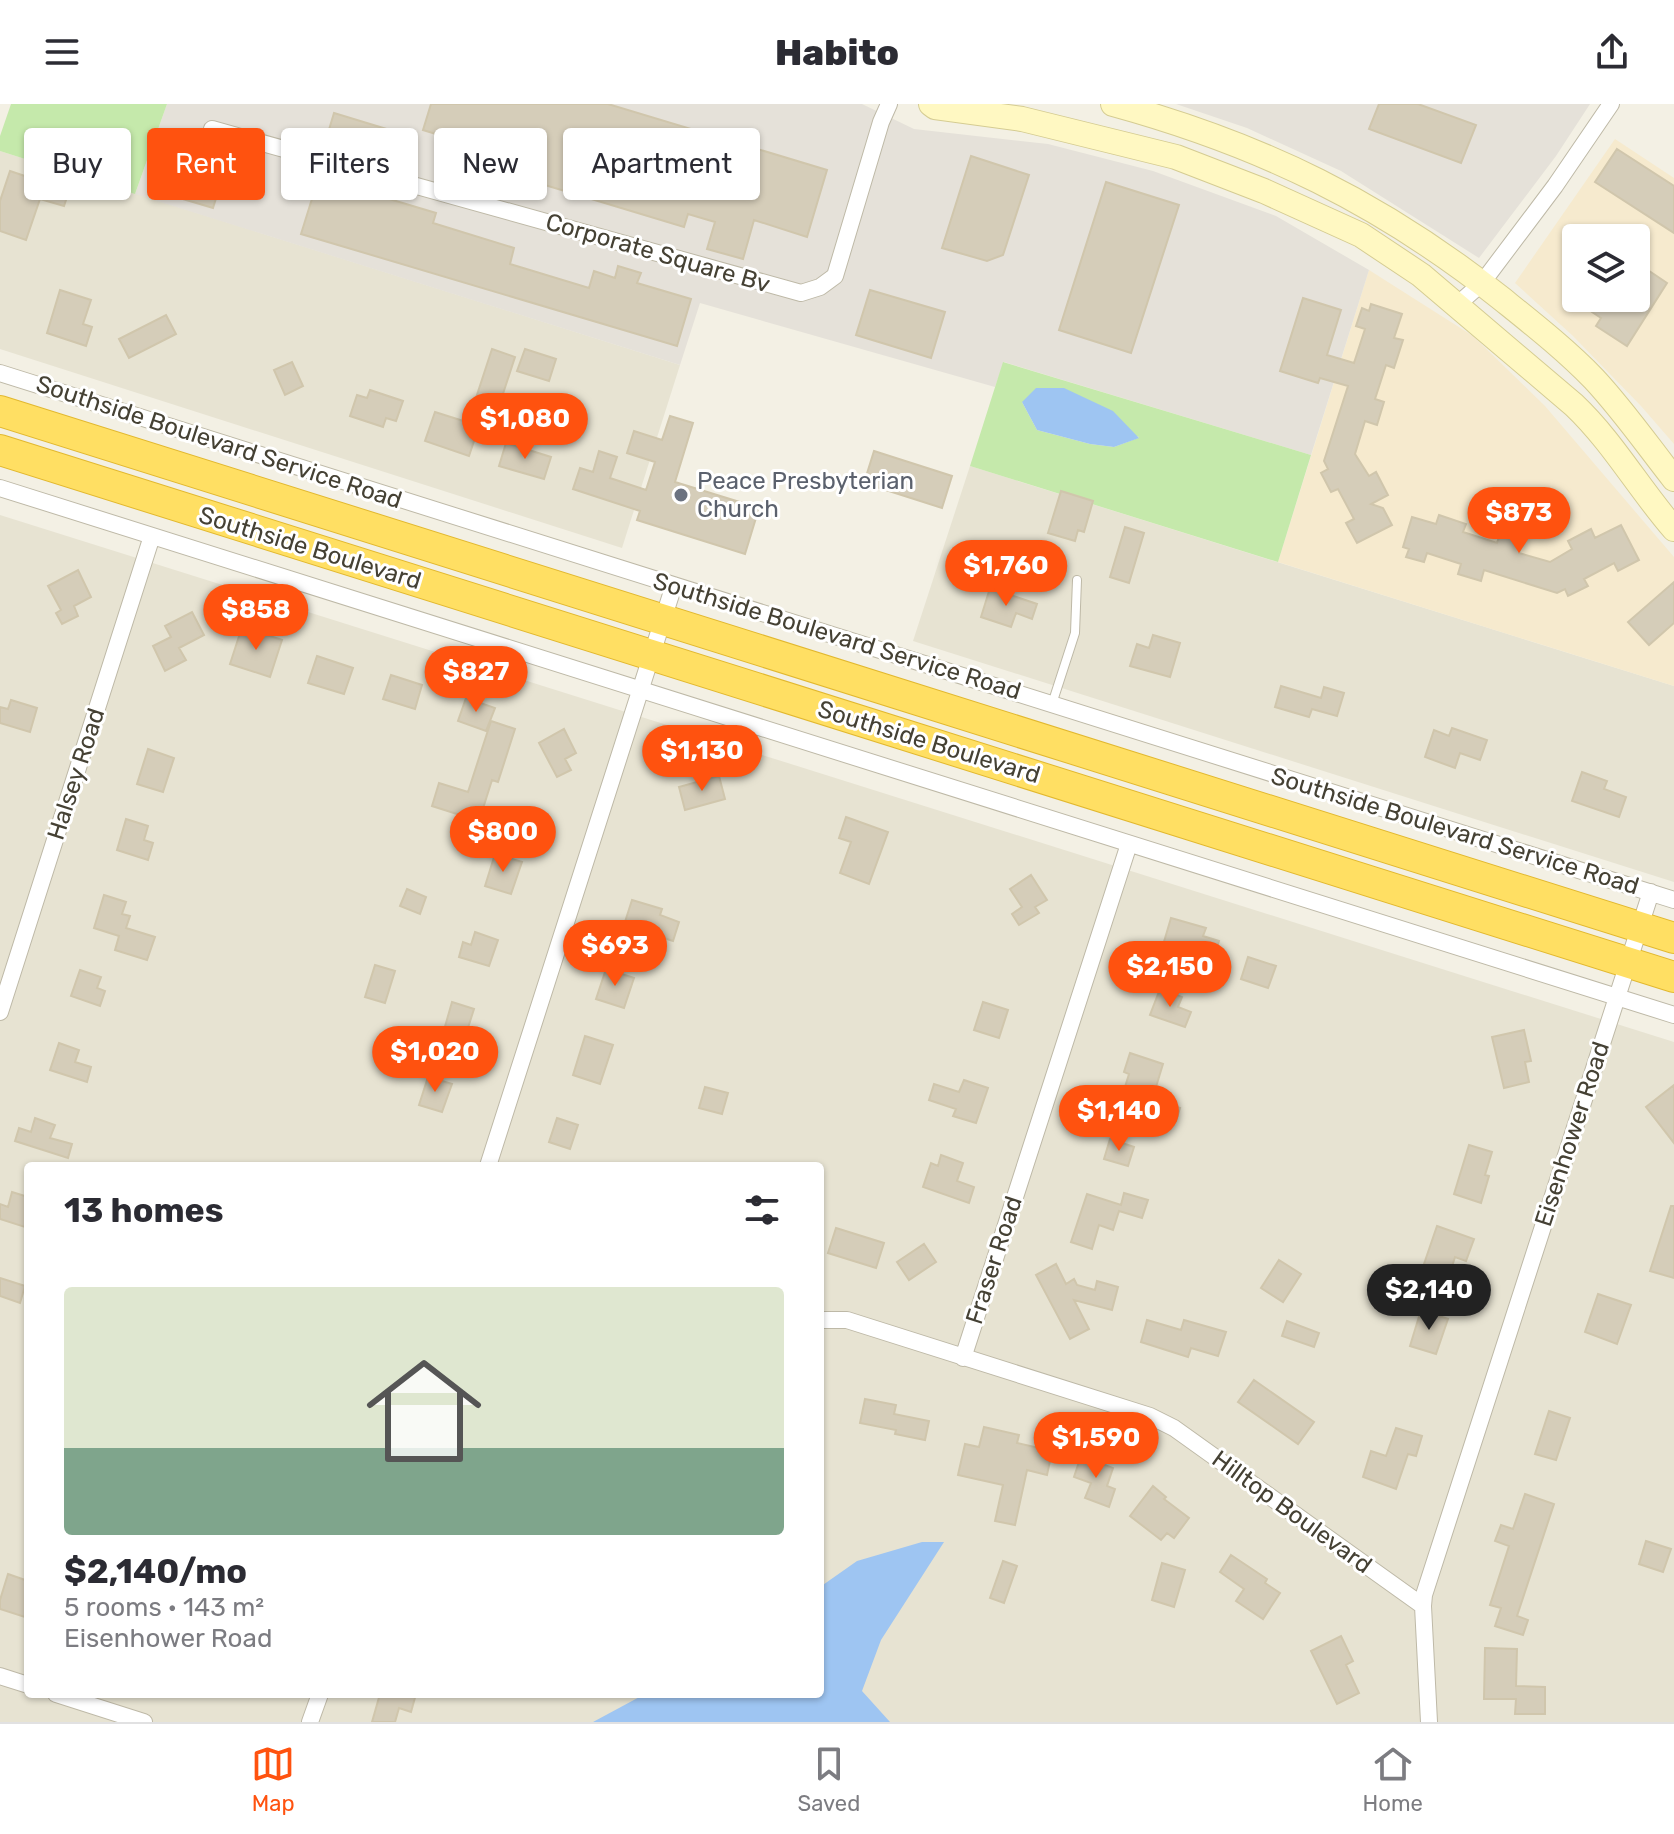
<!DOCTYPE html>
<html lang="en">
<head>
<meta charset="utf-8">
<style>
	:root { --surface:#fff; --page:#f7f7f7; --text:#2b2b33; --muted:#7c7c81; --line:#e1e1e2; --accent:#ff520f }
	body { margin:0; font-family:Rubik,sans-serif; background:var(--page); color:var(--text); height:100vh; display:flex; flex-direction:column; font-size:30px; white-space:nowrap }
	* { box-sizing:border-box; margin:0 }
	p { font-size:26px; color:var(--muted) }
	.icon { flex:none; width:44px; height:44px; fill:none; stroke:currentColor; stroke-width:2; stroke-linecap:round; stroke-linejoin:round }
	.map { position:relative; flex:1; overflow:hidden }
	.sheet { position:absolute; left:24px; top:1058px; width:800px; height:536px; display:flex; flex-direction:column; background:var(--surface); border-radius:8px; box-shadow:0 2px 6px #0004 }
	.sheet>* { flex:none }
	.hud { position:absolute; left:24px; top:24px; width:800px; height:72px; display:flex; gap:16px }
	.tools { position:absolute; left:1562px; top:120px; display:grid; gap:16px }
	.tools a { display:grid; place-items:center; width:88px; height:88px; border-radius:8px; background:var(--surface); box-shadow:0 2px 6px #0004; font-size:40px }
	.price { position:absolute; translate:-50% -68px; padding:0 18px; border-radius:28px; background:var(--accent); color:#fff; font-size:26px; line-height:52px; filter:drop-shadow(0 2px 4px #0008) }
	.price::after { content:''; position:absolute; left:50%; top:48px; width:24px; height:18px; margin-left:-12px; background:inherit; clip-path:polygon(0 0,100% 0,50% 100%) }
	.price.on { background:#222; color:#fff }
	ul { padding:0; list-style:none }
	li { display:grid; align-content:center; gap:16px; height:424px; padding:0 40px }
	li+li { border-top:2px solid var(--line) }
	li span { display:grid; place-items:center; height:248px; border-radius:8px; color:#555 }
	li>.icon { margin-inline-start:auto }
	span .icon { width:144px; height:144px; fill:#fffc; stroke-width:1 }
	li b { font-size:34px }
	h2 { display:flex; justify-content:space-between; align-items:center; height:96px; padding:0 40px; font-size:34px }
	.pill { padding:0 28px; border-radius:8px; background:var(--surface); box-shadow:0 2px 6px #0004; font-size:28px; line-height:72px }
	.pill.on { background:var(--accent); color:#fff }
	header { display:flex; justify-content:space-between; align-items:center; height:104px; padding:0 40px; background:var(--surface); font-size:36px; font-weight:800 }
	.dock { display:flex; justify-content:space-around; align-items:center; height:112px; border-top:2px solid var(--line); background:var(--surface); font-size:22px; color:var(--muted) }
	.dock a { display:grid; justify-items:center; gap:4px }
	.dock .on { color:var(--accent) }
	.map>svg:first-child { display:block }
</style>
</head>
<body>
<header><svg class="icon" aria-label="menu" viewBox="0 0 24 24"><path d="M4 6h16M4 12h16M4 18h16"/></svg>Habito<svg class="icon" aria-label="share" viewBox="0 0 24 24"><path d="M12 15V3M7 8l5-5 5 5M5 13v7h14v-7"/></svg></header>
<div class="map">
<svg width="1674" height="1618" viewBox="0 0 1674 1618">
	<rect width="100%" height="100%" fill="#f3f0e4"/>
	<path fill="#e7e3d2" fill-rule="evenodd" d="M0,47L680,261L622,444L0,245Z
		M970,362L1674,582V778L913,537Z
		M0,411L1674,938V1618H0ZM28,1062H820V1590H28Z"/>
	<path fill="#f6eace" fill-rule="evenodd" d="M1615,35L1674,74V340L1641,302L1573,232L1515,179ZM1576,134H1636V194H1576Z
		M1369,166L1473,232L1545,302L1674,453V582L1278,458Z"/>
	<path fill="#e5e1d9" d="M167,0H862L914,25L1048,40L1153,67L1276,112L1369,166L1311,351L1004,258L995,283L700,199L680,261L135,90Z
		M1176,0H1590L1556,52L1479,154L1341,67L1247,24Z"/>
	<path fill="#c5e9ab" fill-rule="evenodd" d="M11,0H167L135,90L0,47V32Z
		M1003,258L1311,351L1278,458L970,362ZM1022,298L1139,333L1138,334L1114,343L1090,340L1037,326Z"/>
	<path fill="#9ec5f2" d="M1036,284H1064L1113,307L1139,334L1114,343L1090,340L1037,326L1022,298Z
		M922,1438H944L881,1536L862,1587L890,1618H593L645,1590H820V1483L857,1457Z"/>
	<path fill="#d5cdb9" stroke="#d0c6ac" stroke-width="2" d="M431,0H608L827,66L807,133L754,116L743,155L707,145L715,118L688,110L684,123L535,78L533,84L488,70L495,48L423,26Z
		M1379,0H1418L1476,21L1461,59L1369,25Z
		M334,9L393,27L384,57L325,39Z
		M171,39L228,56L213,104L156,87Z
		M1617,45L1674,82V129L1595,78Z
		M971,52L1029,71L1003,151L987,157L942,144Z
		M10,67L69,87L64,102L40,95L26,136L0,127V97Z
		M1106,78L1179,101L1131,249L1059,226Z
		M316,82L354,93L356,85L436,109L433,119L514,144L510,160L589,184L594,167L615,174L618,162L641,169L637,179L691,195L677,242L301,130Z
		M1636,158L1667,179L1627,242L1596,222L1601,214L1571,194H1636Z
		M60,186L91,196L83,220L92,223L86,242L47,229Z
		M870,186L945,208L931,254L856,231Z
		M1303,194L1341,206L1327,251L1354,259L1365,225L1356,222L1362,204L1369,207L1371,200L1402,210L1394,234L1403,236L1394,264L1386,261L1375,295L1384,298L1377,321L1365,317L1355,350L1369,372L1376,368L1388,391L1371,400L1383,404L1392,421L1357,439L1346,419L1354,415L1338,385L1331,388L1321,369L1328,365L1324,357L1348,282L1320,274L1318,279L1280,267Z
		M166,211L176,230L129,254L119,235Z
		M492,245L515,253L499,302L476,294Z
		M525,245L556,255L549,277L517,267Z
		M292,258L303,282L285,291L274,266Z
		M370,286L403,297L396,317L386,314L383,323L350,312L357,291L367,294Z
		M435,308L479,322L469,352L425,337Z
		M670,312L693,319L675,378L759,404L745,450L637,416L640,407L573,385L580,364L593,368L599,347L617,353L610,374L646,386L655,358L627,349L634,327L662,336Z
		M506,339L551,353L544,375L499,362Z
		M874,347L952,372L942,404L864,379Z
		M1061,387L1093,397L1084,428L1078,426L1075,437L1048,429Z
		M1439,411L1466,420L1463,428L1497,439L1500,430L1523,437L1519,449L1550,458L1572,445L1568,437L1591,425L1595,434L1621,421L1639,456L1618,467L1614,459L1584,475L1588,482L1568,492L1565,485L1557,489L1484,466L1481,477L1458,470L1461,460L1427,449L1424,458L1406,453L1409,445L1403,443L1412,413L1436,420Z
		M1125,423L1144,429L1129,479L1110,473Z
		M78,466L91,493L74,502L78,512L62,520L56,509L61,506L48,482Z
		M1674,478V519L1649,541L1628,518Z
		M990,484L1037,500L1032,515L1016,509L1011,523L981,513Z
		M192,508L204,531L179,544L186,556L165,567L153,542L171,533L165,522Z
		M242,523L282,536L270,573L230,560Z
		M1153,531L1180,539L1170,573L1130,562L1137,540L1149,544Z
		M317,552L353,564L344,590L308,579Z
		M391,571L422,581L415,605L383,595Z
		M1281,582L1321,594L1324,583L1344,589L1337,612L1312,605L1309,613L1275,603Z
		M466,594L495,604L486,627L458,617Z
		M11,596L37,604L30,628L0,619V603L8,605Z
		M491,617L515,625L498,678L492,676L479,717L432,702L439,679L468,688Z
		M1452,624L1487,636L1480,656L1460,649L1455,664L1425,653L1434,626L1449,632Z
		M564,625L576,649L565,655L571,666L557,673L539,639Z
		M148,645L174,654L163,688L137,680Z
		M1582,668L1607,677L1604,685L1626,693L1619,713L1572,697Z
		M719,672L725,695L685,706L679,683Z
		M846,713L888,728L869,780L840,769L851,738L839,734Z
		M126,715L148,722L144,736L153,739L148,756L117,746Z
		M495,750L522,758L511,790L485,782Z
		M1031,771L1047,796L1035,803L1039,809L1019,821L1012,810L1022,803L1010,785Z
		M407,785L426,793L420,810L400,802Z
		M104,791L126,798L122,810L130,812L126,824L155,833L147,856L115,846L119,832L94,824Z
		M632,796L662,805L660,811L679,818L673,837L624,821Z
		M1171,814L1206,824L1203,832L1219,837L1213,856L1163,841Z
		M475,828L498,836L489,862L459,853L463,838L471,841Z
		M1248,853L1276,862L1268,884L1241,875Z
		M375,861L395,867L385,899L365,893Z
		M606,865L634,874L624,904L596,895Z
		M80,866L101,873L97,884L105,887L100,902L71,892Z
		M1160,885L1182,893L1178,903L1191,908L1185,923L1150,911Z
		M452,898L474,905L465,933L444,926Z
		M983,898L1008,906L999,934L974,926Z
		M1524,926L1531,957L1525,958L1529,978L1504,984L1492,933Z
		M585,932L613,941L600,980L573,971Z
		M59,939L79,946L75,958L91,963L87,978L50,966Z
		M1130,949L1163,960L1152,996L1180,1004L1176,1017L1120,999L1129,970L1124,968Z
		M428,973L452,980L442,1008L419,1001Z
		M964,976L988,984L976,1019L953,1012L956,1005L929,996L934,980L959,988Z
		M1674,981V1039L1646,1003Z
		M705,983L728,989L722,1010L699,1004Z
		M35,1014L55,1021L50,1034L72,1040L68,1054L15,1037L19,1024L31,1028Z
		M557,1014L578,1021L570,1045L549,1038Z
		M1110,1035L1134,1043L1128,1062L1104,1055Z
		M1469,1041L1492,1048L1485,1071L1489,1072L1481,1099L1454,1090Z
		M941,1051L963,1059L957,1077L974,1083L969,1099L923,1083L931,1059L938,1062Z
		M12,1088L28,1093V1124L0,1115V1100L8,1103Z
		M1124,1089L1148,1096L1142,1114L1119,1107L1113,1126L1099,1121L1092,1145L1071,1138L1087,1090L1121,1101Z
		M1671,1102H1674V1174L1650,1167Z
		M1437,1122L1474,1135L1466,1157L1455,1153L1449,1172L1423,1163Z
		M836,1124L884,1139L876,1164L828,1149Z
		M924,1140L936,1158L909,1176L897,1158Z
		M1279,1156L1301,1170L1283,1198L1261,1184Z
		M1056,1160L1066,1180L1074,1175L1077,1181L1095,1186L1097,1177L1118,1183L1112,1206L1074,1196L1089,1225L1070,1235L1036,1171Z
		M0,1174L25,1182L20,1199L0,1192Z
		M1598,1190L1631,1201L1617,1240L1585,1228Z
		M1421,1206L1448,1215L1436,1250L1410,1242Z
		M1147,1216L1181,1226L1184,1216L1226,1228L1218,1252L1191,1244L1188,1253L1141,1238Z
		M1287,1217L1319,1229L1314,1243L1282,1232Z
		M1254,1276L1314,1318L1298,1340L1238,1298Z
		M865,1295L896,1301L894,1310L929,1317L925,1336L895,1330L896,1326L860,1319Z
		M1549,1307L1570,1314L1556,1356L1535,1350Z
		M984,1323L1019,1331L1017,1339L1052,1347L1047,1371L1027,1366L1015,1421L995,1417L1003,1381L958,1371L965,1340L979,1343Z
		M1396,1324L1422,1332L1416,1352L1408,1350L1396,1385L1363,1373L1371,1347L1386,1352Z
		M1081,1352L1113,1364L1107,1382L1115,1385L1109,1403L1085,1394L1091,1379L1074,1373Z
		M1153,1382L1166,1393L1164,1395L1189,1414L1174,1434L1167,1429L1161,1436L1130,1412Z
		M1525,1390L1554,1400L1517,1512L1528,1516L1523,1531L1495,1522L1501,1504L1490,1501L1509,1442L1495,1437L1501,1421L1513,1425Z
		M1646,1437L1671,1445L1663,1468L1639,1460Z
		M1231,1451L1267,1475L1265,1479L1280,1489L1263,1515L1236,1497L1244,1485L1220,1468Z
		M1003,1457L1017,1462L1004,1499L990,1494Z
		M1162,1459L1185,1466L1174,1503L1152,1496Z
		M8,1470L28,1477V1503L25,1513L0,1505V1496Z
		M1341,1532L1353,1557L1346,1561L1359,1589L1337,1600L1311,1547Z
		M1485,1544L1517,1545L1516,1582L1545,1583V1610H1515L1516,1595H1484Z
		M380,1590H416L411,1608L399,1604L395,1618H372Z"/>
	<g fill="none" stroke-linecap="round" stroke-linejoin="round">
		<defs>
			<path id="lane" d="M1052,600L1075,529L1077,476"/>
			<path id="street" d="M212,25L801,189L820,183L835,172L881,18L889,0
				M1457,201L1482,179L1555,82L1611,0
				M0,269L1674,796
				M0,384L1674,911
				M0,908L152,432
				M488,1062L674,481
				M820,1216H847L1150,1312L1174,1324L1423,1502L1429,1618
				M963,1254L1129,740
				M1423,1502L1424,1491L1651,788
				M0,1572L28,1581
				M56,1590L144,1618
				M310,1618L320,1590"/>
			<path id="secondary" d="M931,0L935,3L1022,15L1176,53L1264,87L1361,131L1421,171L1574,301C1613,338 1639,385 1674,425
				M1113,0C1262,41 1381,99 1502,195C1533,220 1566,246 1594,275C1623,306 1648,342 1674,375"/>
			<path id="highway" d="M0,307L1674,834
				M0,346L1674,873"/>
		</defs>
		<use href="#lane" stroke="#beb9a7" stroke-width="10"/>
		<use href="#street" stroke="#beb9a7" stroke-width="18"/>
		<use href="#secondary" stroke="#d5cc92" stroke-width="26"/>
		<use href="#highway" stroke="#e2b82f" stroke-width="32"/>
		<use href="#lane" stroke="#fff" stroke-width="8"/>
		<use href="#street" stroke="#fff" stroke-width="16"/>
		<use href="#secondary" stroke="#fff8c2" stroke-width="24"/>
		<use href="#highway" stroke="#ffdf63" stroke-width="30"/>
	</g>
	<circle fill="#6b7280" stroke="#fff" stroke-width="3" cx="681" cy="391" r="8"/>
	<g text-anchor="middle" stroke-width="6" stroke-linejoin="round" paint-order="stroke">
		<g font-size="24" fill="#454134" stroke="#fff">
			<text transform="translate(658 149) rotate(16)" y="8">Corporate Square Bv</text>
			<text transform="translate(219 338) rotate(18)" y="8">Southside Boulevard Service Road</text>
			<text transform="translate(310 444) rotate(17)" y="8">Southside Boulevard</text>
			<text transform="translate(837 532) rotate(17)" y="8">Southside Boulevard Service Road</text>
			<text transform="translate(929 638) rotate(17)" y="8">Southside Boulevard</text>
			<text transform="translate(76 670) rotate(-72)" y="8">Halsey Road</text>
			<text transform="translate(1455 727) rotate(17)" y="8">Southside Boulevard Service Road</text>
			<text transform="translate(1572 1030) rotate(-72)" y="8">Eisenhower Road</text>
			<text transform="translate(994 1156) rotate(-72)" y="8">Fraser Road</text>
			<text transform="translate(1292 1408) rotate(36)" y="8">Hilltop Boulevard</text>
		</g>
		<g font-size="24" fill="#5b616d" stroke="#fff" text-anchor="start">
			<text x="697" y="385">Peace Presbyterian<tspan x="697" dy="28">Church</tspan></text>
		</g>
	</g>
</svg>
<div class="tools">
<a><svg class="icon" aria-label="layers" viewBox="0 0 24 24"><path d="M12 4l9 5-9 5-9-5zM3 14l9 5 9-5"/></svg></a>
</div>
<b class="price" style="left:525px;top:357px">$1,080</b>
<b class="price" style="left:1519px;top:451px">$873</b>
<b class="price" style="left:1006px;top:504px">$1,760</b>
<b class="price" style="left:256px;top:548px">$858</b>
<b class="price" style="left:476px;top:610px">$827</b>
<b class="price" style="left:702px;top:689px">$1,130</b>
<b class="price" style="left:503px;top:770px">$800</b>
<b class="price" style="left:615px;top:884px">$693</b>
<b class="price" style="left:1170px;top:905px">$2,150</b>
<b class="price" style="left:435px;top:990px">$1,020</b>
<b class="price" style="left:1119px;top:1049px">$1,140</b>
<b class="price on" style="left:1429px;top:1228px">$2,140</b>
<b class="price" style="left:1096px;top:1376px">$1,590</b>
<div class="hud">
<a class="pill">Buy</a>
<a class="pill on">Rent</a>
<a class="pill">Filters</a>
<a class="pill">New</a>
<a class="pill">Apartment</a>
</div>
<section class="sheet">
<h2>13 homes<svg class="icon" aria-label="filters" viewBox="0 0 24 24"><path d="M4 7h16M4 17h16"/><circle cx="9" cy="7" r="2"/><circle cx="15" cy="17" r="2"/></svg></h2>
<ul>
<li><span style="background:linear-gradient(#dfe7d0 65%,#7fa58c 0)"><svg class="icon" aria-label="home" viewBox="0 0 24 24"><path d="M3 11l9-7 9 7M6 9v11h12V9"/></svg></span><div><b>$2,140/mo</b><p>5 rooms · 143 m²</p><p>Eisenhower Road</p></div></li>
</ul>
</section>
</div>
<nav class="dock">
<a class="on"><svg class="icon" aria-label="map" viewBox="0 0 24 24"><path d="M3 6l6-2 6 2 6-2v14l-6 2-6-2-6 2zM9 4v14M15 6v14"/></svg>Map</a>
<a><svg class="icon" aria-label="saved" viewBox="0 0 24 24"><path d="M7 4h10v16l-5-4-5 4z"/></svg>Saved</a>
<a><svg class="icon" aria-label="home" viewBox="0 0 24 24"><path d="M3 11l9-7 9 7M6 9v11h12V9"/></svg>Home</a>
</nav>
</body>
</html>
